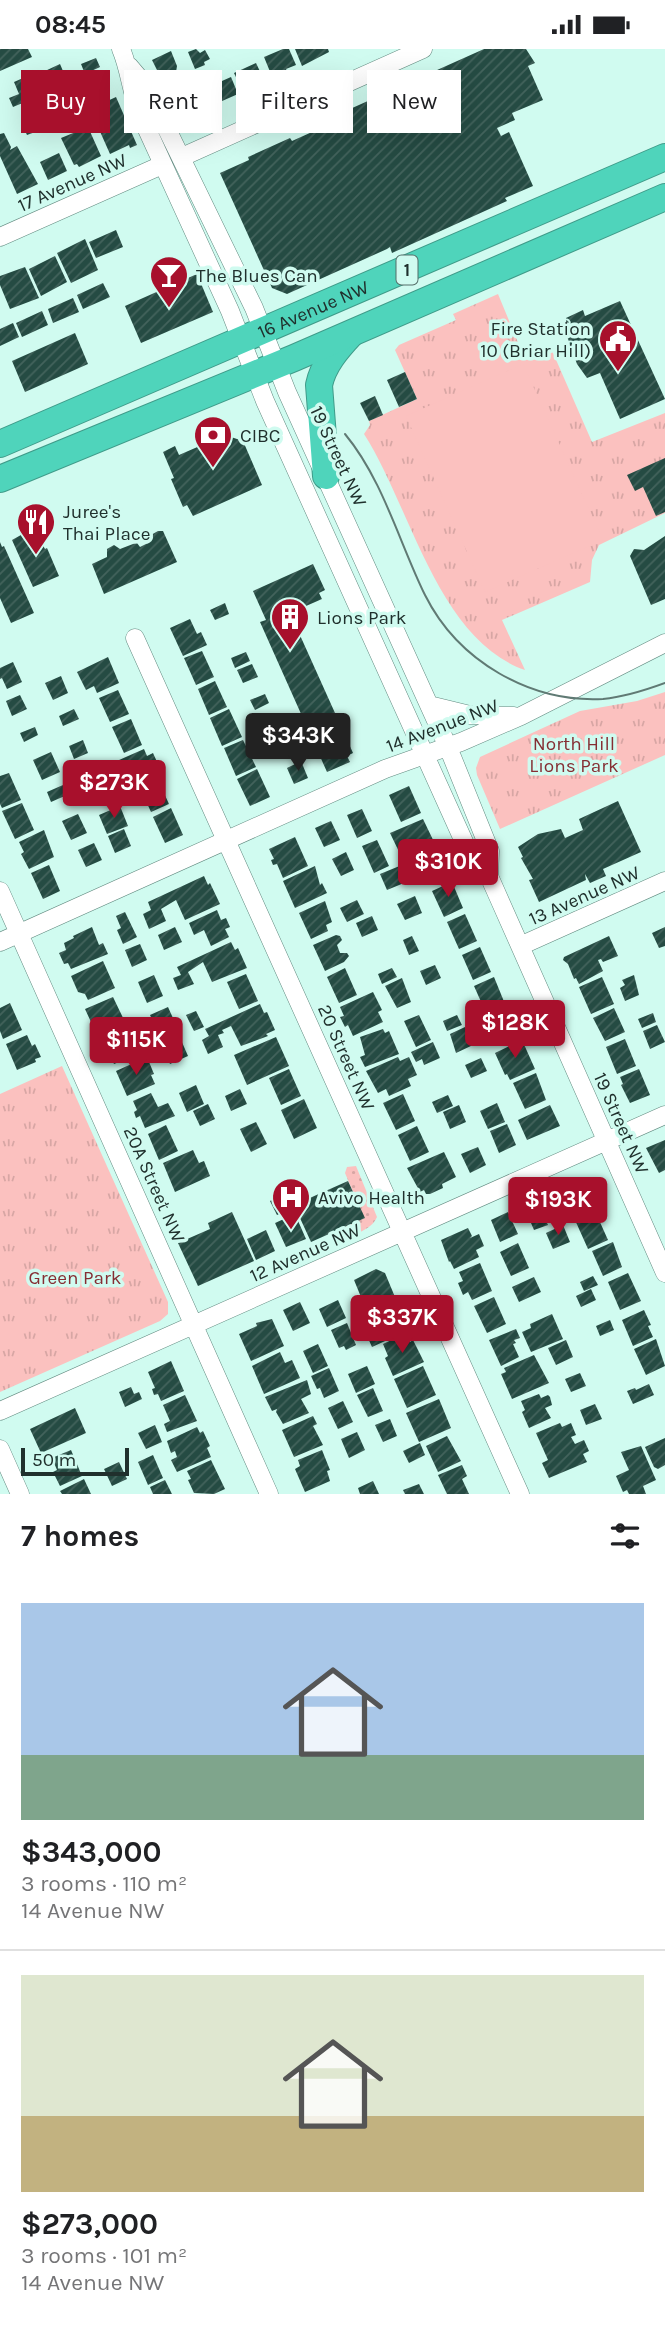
<!DOCTYPE html>
<html lang="en">
<head>
<meta charset="utf-8">
<style>
	:root { --surface:#fff; --page:#f6f6f6; --text:#202124; --muted:#757577; --line:#e0e0e0; --accent:#a8102c }
	body { margin:0; font-family:Karla,sans-serif; background:var(--page); color:var(--text); height:100vh; display:flex; flex-direction:column; font-size:26px; white-space:nowrap }
	* { box-sizing:border-box; margin:0 }
	p { font-size:23px; color:var(--muted) }
	.icon { flex:none; width:38px; height:38px; fill:none; stroke:currentColor; stroke-width:2; stroke-linecap:round; stroke-linejoin:round }
	.map { position:relative; height:1445px; overflow:hidden }
	.sheet { display:flex; flex-direction:column; background:var(--surface); flex:1 }
	.sheet>* { flex:none }
	.guide { position:absolute; left:21px; top:21px; width:623px; height:63px; display:flex; gap:14px }
	.scale { position:absolute; left:21px; bottom:18px; width:108px; box-sizing:border-box; padding-left:7px; border:4px solid #20302d; border-top:0; font-size:19px; line-height:24px; white-space:nowrap; color:#20302d; -webkit-text-stroke:5px #d0fbf0; paint-order:stroke }
	.price { position:absolute; translate:-50% -60px; padding:0 16px; border-radius:7px; background:var(--accent); color:#fff; font-size:23px; line-height:46px; filter:drop-shadow(0 2px 4px #0008) }
	.price::after { content:''; position:absolute; left:50%; top:42px; width:21px; height:16px; margin-left:-10px; background:inherit; clip-path:polygon(0 0,100% 0,50% 100%) }
	.price.selected { background:#222; color:#fff }
	ul { padding:0; list-style:none }
	li { display:grid; align-content:center; gap:14px; height:371px; padding:0 21px }
	li+li { border-top:2px solid var(--line) }
	li span { display:grid; place-items:center; height:217px; border-radius:0px; color:#555 }
	li>.icon { margin-inline-start:auto }
	span .icon { width:126px; height:126px; fill:#fffc; stroke-width:1 }
	li b { font-size:30px }
	h2 { display:flex; justify-content:space-between; align-items:center; height:84px; padding:0 21px; font-size:30px }
	.tag { padding:0 24px; border-radius:0px; background:var(--surface); box-shadow:0 7px 28px #0002; font-size:24px; line-height:63px }
	.tag.selected { background:var(--accent); color:#fff }
	.status { display:flex; justify-content:space-between; align-items:center; height:49px; padding:0 35px; background:var(--surface); direction:ltr }
	.status svg { height:19px; fill:currentColor }
	.map>svg:first-child { display:block }
</style>
</head>
<body>
<div class="status"><b>08:45</b><svg viewBox="0 0 49 12"><path d="M0 12V9h3v3zM5 12V6h3v6zM10 12V3h3v9zM15 12V0h3v12zM26 1h20v11H26zM47 4h2v5h-2z"/></svg></div>
<div class="map">
<svg width="665" height="1445" viewBox="0 0 665 1445">
	<defs>
		<pattern id="grass-dots" width="8" height="8" patternUnits="userSpaceOnUse" patternTransform="scale(1.75)"><rect width="8" height="8" fill="#fbc1bf"/><path d="M2 2h.1M6 6h.1" fill="none" stroke="#d7a6a4" stroke-width="1.8" stroke-linecap="round"/></pattern>
		<pattern id="park-tufts" width="24" height="20" patternUnits="userSpaceOnUse" patternTransform="scale(1.75)"><rect width="24" height="20" fill="#fbc1bf"/><path d="M3 7l-1-3M5 7V3M7 7l1-3M15 17l-1-3M17 17v-4M19 17l1-3" fill="none" stroke="#d7a6a4"/></pattern>
		<pattern id="building-hatch" width="6" height="6" patternUnits="userSpaceOnUse" patternTransform="scale(1.75)"><rect width="6" height="6" fill="#254b43"/><path d="M-1 1l2-2M0 6l6-6M5 7l2-2" fill="none" stroke="#43635c"/></pattern>
	</defs>
	<rect width="100%" height="100%" fill="#d0fbf0"/>
	<path fill="url(#grass-dots)" d="M356,1117L377,1168C371,1182 352,1186 338,1191L335,1183L364,1169L345,1124L347,1118Z"/>
	<path fill="url(#park-tufts)" d="M498,245L524,308L550,297L592,393L665,364V464L599,496L592,511L590,533L502,571L525,621C437,590 411,458 364,385L370,376L369,372L417,350L395,301L399,296L456,271L453,265Z
		M665,643V706L500,780L477,726L476,719L480,708L580,662L637,652Z
		M62,1017L168,1253V1265L160,1272L0,1343V1045Z"/>
	<path fill="#fbc1bf" d="M523,315L603,491L485,543L406,367Z"/>
	<path fill="url(#building-hatch)" d="M0,0H28L32,8L0,22Z
		M196,0L200,4L205,1L210,10L204,13L205,16L195,20L188,3Z
		M283,0H289L296,16L286,20L288,24L273,30L264,8Z
		M295,0H328L329,3L302,17Z
		M484,0H526L535,14L528,17L543,51L512,64L515,71L497,79L501,87L509,83L533,137L505,149L507,152L392,204L390,198L387,200L287,245L272,239L220,124L249,111L248,108L290,89L292,92L352,65L350,60Z
		M171,2L177,17L176,23L161,29L152,11Z
		M96,9L100,18L85,25L81,15Z
		M256,14L265,33L243,43L234,24Z
		M60,15L66,29L51,36L45,22Z
		M30,26L36,39L22,45L25,53L13,58L9,49L19,45L14,33Z
		M231,28L238,45L213,56L206,39Z
		M104,33L109,46L82,57L77,45Z
		M196,39L206,59L182,70L173,47L179,44L183,47L187,46L185,42Z
		M73,47L80,61L55,72L48,58Z
		M116,48L137,96L130,99L129,96L110,105L90,60Z
		M32,68L38,82L27,86L21,73Z
		M88,78L101,107L79,118L77,115L74,116L61,89Z
		M4,84L11,98L10,101L17,97L38,135L17,145L0,107V85Z
		M59,104L67,122L48,131L40,113Z
		M116,181L123,198L96,209L89,193Z
		M85,190L98,221L71,234L57,204Z
		M55,207L67,233L41,247L29,220Z
		M25,218L39,249L10,260L0,236V227Z
		M197,225L213,263L141,294L125,257Z
		M103,234L110,248L83,260L77,246Z
		M73,249L79,263L53,274L48,260Z
		M620,252L665,350L620,370L600,324L587,329L577,315L567,287L566,271V269L583,261L585,267Z
		M42,262L48,276L22,288L16,274Z
		M13,274L19,288L0,297V280Z
		M75,284L88,315L25,343L12,312Z
		M405,323L417,350L399,358L387,331Z
		M375,347L383,366L369,372L360,354Z
		M225,386L243,392L262,436L193,467L187,456L183,458L171,430L174,429L163,403L175,397L179,406Z
		M665,409V463L656,467L643,438L635,442L627,426Z
		M37,477L44,492L41,493L45,500L47,499L59,527L33,538L12,491Z
		M158,482H163L177,513L104,545L92,515L107,508V500L114,496L120,500L133,495L137,494L140,498L148,494L151,486Z
		M665,487V550L651,556L630,507L634,500L644,501Z
		M0,493L2,498L4,497L34,564L11,574L0,549Z
		M313,515L325,541L319,544L322,550L290,564L353,704L347,707L350,713L327,723L260,573L266,571L253,542Z
		M225,554L229,565L215,571L210,561Z
		M190,570L197,585L201,583L207,596L183,607L170,579Z
		M202,602L214,628L196,636L184,609Z
		M246,603L250,612L235,619L231,609Z
		M108,608L119,634L97,644L94,637L86,641L77,623Z
		M13,613L22,633L7,640L2,629L0,630V619Z
		M252,615L258,628L243,634L237,621Z
		M61,627L68,644L53,651L45,634Z
		M215,632L227,658L209,666L198,640Z
		M118,641L129,665L110,673L99,649Z
		M265,645L269,654L255,661L250,651Z
		M20,646L27,660L12,667L6,652Z
		M74,660L79,670L63,677L59,667Z
		M229,660L242,688L222,697L210,669Z
		M289,669L296,687L285,691L278,674Z
		M131,670L142,696L124,704L112,678Z
		M35,678L38,686L24,693L20,684Z
		M83,691L88,704L74,710L69,697Z
		M243,691L256,718L236,727L224,699Z
		M144,700L147,707L153,704L158,715L152,717L156,726L138,734L133,723L115,727L110,715Z
		M51,703L60,723L42,731L33,711Z
		M301,712L308,729L294,735L287,719Z
		M100,718L104,729L88,736L83,725Z
		M257,720L270,748L250,757L237,730Z
		M9,724L21,751L2,759L0,755V727Z
		M158,731L169,755L151,763L140,739Z
		M63,736L67,746L51,753L47,743Z
		M409,737L421,764L401,773L389,746Z
		M618,752L641,803L603,820L606,827L590,834L585,825L586,831L539,853L529,831L533,830L521,809L523,808L518,798L538,785L561,780L565,789L583,781L579,770Z
		M22,754L34,781L15,790L2,762Z
		M120,757L128,777L107,785L99,766Z
		M171,759L183,786L165,794L153,768Z
		M362,760L372,782L357,789L347,766Z
		M78,765L87,784L71,791L62,772Z
		M423,770L435,795L402,809L390,784Z
		M331,772L340,791L324,798L315,779Z
		M124,780L131,797L115,804L108,787Z
		M44,781L54,808L29,820L21,805L24,803L19,793Z
		M295,788L308,817L283,829L277,815L273,816L271,811L274,810L269,800Z
		M377,791L389,817L374,824L362,797Z
		M94,794L102,811L86,818L78,801Z
		M437,801L449,828L431,836L419,809Z
		M346,803L354,821L341,827L332,810Z
		M49,816L60,842L43,850L31,824Z
		M402,816L407,827L402,829L404,834L387,841L380,825Z
		M315,817L320,836L322,834L327,844L295,859L283,832Z
		M204,827L208,836L210,834L220,855L185,871L176,851L161,860L166,872L149,880L143,865L151,861L148,853Z
		M452,833L463,859L444,868L432,842Z
		M415,847L422,864L405,871L397,855Z
		M357,851L364,865L347,873L340,859Z
		M325,852L332,873L326,876L328,882L311,890L299,864Z
		M217,861L221,871L226,869L230,878L225,880L229,888L211,897L204,881L194,886L189,874Z
		M125,863L137,888L123,895L117,881L121,879L116,867Z
		M465,865L477,892L459,900L447,873Z
		M372,867L378,881L362,888L356,874Z
		M92,878L99,896L103,894L108,905L71,920L68,914L64,915L59,904L66,901L64,894L74,889L73,887Z
		M175,878L182,893L164,901L158,886Z
		M665,878V897L659,899L652,884Z
		M336,886L340,887L342,891L337,896L340,904H347L349,907L344,913L325,922L313,896Z
		M412,887L419,902L409,906L403,891Z
		M609,887L618,907L603,913L601,910L598,911L603,922L579,935L576,929L574,930L568,915L563,911L564,908Z
		M231,893L235,901L238,899L247,919L212,933L203,913L188,923L194,935L178,941L173,929L181,926L177,918Z
		M140,895L147,911L132,918L125,901Z
		M480,898L491,923L473,931L462,906Z
		M103,912L115,939L88,951L85,945L78,943L71,927Z
		M435,916L441,929L426,936L420,922Z
		M345,919L357,946L339,954L327,928Z
		M392,919L397,928L382,935L378,925Z
		M246,925L258,952L239,960L227,933Z
		M154,926L163,947L147,954L138,933Z
		M634,926L639,946L625,952L620,939L625,936L622,931Z
		M494,928L505,955L486,964L474,937Z
		M602,928L614,955L591,965L579,938Z
		M402,929L411,953L397,959L385,937Z
		M373,943L382,961L378,963L383,973L353,987L348,976L345,978L340,968L344,967L340,958Z
		M113,948L125,973L97,986L85,960Z
		M10,954L22,981L3,990L0,982V959Z
		M260,955L264,964L267,963L275,981L266,985L268,987L241,997L231,977L222,981L224,984L218,986L223,998L208,1005L202,991L209,987L205,980Z
		M168,958L177,978L159,986L150,966Z
		M508,959L517,987L492,996L479,974Z
		M614,959L625,983L605,992L593,969Z
		M196,962L204,978L194,982L186,966Z
		M653,964L656,973L642,979L638,970Z
		M419,966L431,991L416,998L404,972Z
		M457,966L462,976L447,982L443,972Z
		M657,976L665,993L650,1000L643,982Z
		M465,978L473,996L456,1004L450,985Z
		M123,980L129,993L136,990L140,991L143,999L142,1004L114,1015L102,990Z
		M383,980L385,984L389,982L399,1005L365,1018L360,1008L365,1006L360,988Z
		M27,986L32,997L35,995L41,1008L35,1010L36,1013L17,1021L6,995Z
		M276,988L289,1017L247,1036L234,1006Z
		M625,990L636,1017L617,1025L606,998Z
		M181,991L188,1007L170,1015L163,998Z
		M522,991L535,1020L510,1031L507,1025L505,1026L495,1004Z
		M433,993L440,1009L424,1016L422,1010L416,1013L411,1003Z
		M147,1008L154,1025L151,1026L155,1035L127,1047L116,1022Z
		M398,1008L400,1012L409,1008L417,1026L408,1030L411,1037L389,1047L386,1040L378,1044L366,1022Z
		M481,1009L487,1022L471,1029L465,1016Z
		M289,1020L301,1047L281,1056L269,1029Z
		M639,1020L650,1046L630,1054L621,1036L623,1035L620,1028Z
		M536,1024L546,1051L525,1060L513,1034Z
		M196,1036L204,1055L187,1063L179,1044Z
		M240,1040L247,1055L231,1062L225,1047Z
		M151,1044L158,1058L168,1054L175,1067L145,1079L140,1067L136,1069L134,1063L137,1061L133,1052Z
		M403,1045L415,1072L396,1081L383,1054Z
		M448,1046L453,1057L437,1064L432,1053Z
		M304,1050L317,1079L294,1090L281,1061Z
		M497,1054L505,1073L488,1080L480,1062Z
		M208,1055L215,1070L200,1077L193,1062Z
		M459,1056L466,1073L450,1080L443,1063Z
		M550,1056L560,1077L527,1091L518,1071Z
		M256,1073L267,1095L251,1103L240,1080Z
		M507,1075L516,1096L499,1104L490,1082Z
		M166,1076L178,1102L159,1111L148,1085Z
		M417,1077L429,1103L410,1112L398,1086Z
		M665,1091V1121L659,1124L646,1099Z
		M478,1098L486,1116L470,1124L461,1105Z
		M193,1101L199,1114L204,1112L210,1127L175,1143L163,1114Z
		M444,1103L456,1128L442,1135L443,1139L430,1145H426L424,1141L420,1143L407,1119Z
		M587,1131L599,1157L557,1176L549,1157L563,1151L559,1143Z
		M348,1132L365,1169L311,1193L294,1156Z
		M286,1144L293,1159L277,1166L270,1152Z
		M595,1162L608,1191L588,1200L575,1171Z
		M232,1163L254,1212L198,1237L178,1194L210,1180L208,1174Z
		M508,1163L518,1185L500,1193L491,1171Z
		M538,1163L541,1168L544,1167L548,1176L534,1181L528,1167Z
		M295,1165L306,1190L286,1198L275,1174Z
		M563,1176L570,1193L553,1200L546,1184Z
		M468,1179L472,1187L470,1189L479,1185L484,1197L476,1201L479,1208L454,1220L450,1212L449,1213L441,1191Z
		M266,1181L275,1202L256,1211L247,1190Z
		M613,1193L622,1218L603,1227L592,1202Z
		M518,1194L529,1219L511,1227L500,1203Z
		M480,1214L492,1242L472,1251L468,1243L463,1246L458,1234L463,1232L459,1223Z
		M376,1220L385,1224L395,1248L364,1261L361,1254L363,1253L354,1231Z
		M628,1224L641,1252L620,1261L608,1233Z
		M593,1227L598,1236L584,1242L580,1233Z
		M534,1228L541,1243L519,1253L512,1238Z
		M591,1240L596,1251L581,1258L576,1247Z
		M494,1248L506,1275L487,1284L474,1257Z
		M338,1251L346,1269L327,1278L319,1260Z
		M300,1253L310,1274L293,1282L283,1261Z
		M392,1254L405,1283L372,1298L367,1287L380,1282L377,1280L371,1263Z
		M644,1261L651,1276L648,1277L653,1288L633,1297L622,1271Z
		M552,1265L563,1290L531,1303L522,1283L531,1279L530,1275Z
		M272,1270L284,1297L251,1312L239,1285L257,1277L256,1274Z
		M610,1271L614,1281L600,1287L596,1277Z
		M347,1274L356,1296L346,1301L344,1297L339,1299L331,1281Z
		M516,1280L520,1289L514,1291L516,1294L513,1295L519,1308L501,1317L489,1291Z
		M406,1284L410,1293L413,1291L424,1313L393,1327L385,1309L388,1307L383,1295Z
		M656,1290L665,1317L646,1326L634,1300Z
		M566,1291L573,1308L556,1316L548,1299Z
		M318,1295L328,1317L313,1324L303,1302Z
		M280,1303L285,1314L292,1311L300,1329L264,1345L252,1317Z
		M534,1306L549,1334L512,1350L501,1325L506,1323L504,1319Z
		M171,1312L184,1342L161,1352L158,1345L154,1346L152,1340L155,1339L148,1323Z
		M367,1317L375,1335L356,1344L348,1325Z
		M423,1317L436,1346L407,1359L394,1330Z
		M329,1319L339,1342L324,1349L320,1339L317,1340L311,1327Z
		M580,1324L586,1337L571,1343L565,1330Z
		M307,1331L311,1345L301,1350L309,1364L283,1375L276,1363L277,1360L272,1362L265,1348Z
		M649,1335L654,1346L633,1355L627,1342L635,1339L636,1341Z
		M131,1338L134,1345L139,1343L142,1350L125,1358L119,1343Z
		M373,1339L383,1362L368,1368L357,1346Z
		M539,1345L541,1349L548,1346L550,1348L552,1356L545,1359L551,1369L529,1379L522,1363L525,1361L521,1352Z
		M185,1346L197,1372L167,1383L164,1375L170,1372L163,1356Z
		M439,1350L451,1379L419,1393L406,1364Z
		M343,1352L353,1373L338,1380L328,1359Z
		M595,1355L602,1370L586,1376L580,1361Z
		M75,1359L86,1384L41,1404L30,1380Z
		M313,1367L317,1375L313,1377L323,1396L294,1408L282,1381Z
		M390,1370L397,1387L383,1393L375,1376Z
		M560,1374L562,1378L571,1374L576,1386L571,1388L575,1395L584,1391L589,1402L583,1405L587,1413L549,1429L542,1414L548,1411L536,1384Z
		M155,1376L162,1393L146,1400L138,1384Z
		M197,1378L200,1384L203,1382L210,1397L207,1399L211,1408L177,1423L171,1411L177,1408L175,1402L171,1404L167,1392Z
		M357,1383L365,1401L349,1409L341,1390Z
		M447,1387L461,1412L438,1423L426,1397Z
		M665,1389V1416L658,1420L654,1418L645,1398Z
		M420,1394L425,1406L409,1414L403,1402Z
		M641,1397L656,1431L643,1437L646,1445H629L627,1441L623,1443L616,1427L629,1421L621,1403Z
		M71,1401L82,1427L60,1437L53,1423L57,1421L52,1409Z
		M322,1401L330,1421L327,1422L330,1432L305,1443L295,1420L300,1417L298,1411Z
		M153,1406L163,1429L148,1436L138,1413Z
		M211,1411L225,1440L214,1445L194,1444L188,1431L191,1430L187,1422Z
		M119,1413L127,1430L112,1437L104,1420Z
		M462,1416L467,1427L462,1430L469,1445H447L438,1426Z
		M84,1430L91,1445H62L60,1442Z
		M165,1431L172,1445H153L150,1438Z
		M373,1432L379,1445H360L358,1439Z
		M419,1435L424,1445H405L403,1441Z"/>
	<g fill="none" stroke-linecap="round" stroke-linejoin="round">
		<defs>
			<path id="minor" d="M121,0C130,21 131,44 140,65L230,262L265,352L470,806L489,827L665,1224
				M129,17L146,37L254,259L287,343L448,698L490,802L489,827
				M182,108L423,0
				M0,188L162,116
				M135,589L520,1445
				M429,656L470,666L514,667
				M0,842L269,1445
				M0,893L385,720L461,693L521,667L665,594
				M520,897L665,832
				M0,1362L665,1066
				M0,1400L20,1445"/>
			<g id="highway">
				<path id="s1" d="M0,395L665,108"/>
				<path d="M326,427L319,336C323,316 337,300 351,285"/>
				<path d="M0,430L294,309L665,148"/>
			</g>
		</defs>
		<use href="#minor" stroke="#638b81" stroke-width="19"/>
		<use href="#highway" stroke="#3f9b89" stroke-width="28"/>
		<use href="#minor" stroke="#fff" stroke-width="18"/>
		<use href="#highway" stroke="#4fd4bb" stroke-width="26"/>
		<path stroke="#607a74" stroke-width="2" d="M345,385C383,431 399,493 425,546C458,612 530,654 603,650C624,648 646,641 665,634"/>
	</g>
	<defs>
		<symbol id="bar-pin" viewBox="-11 -11 22 30"><path d="M0 17L-7.5 6A9.5 9.5 0 1 1 7.5 6Z" fill="#a8102c" stroke="#d0fbf0"/><path d="M-6-5H6L.8 .8V4.5H3.5V6h-7V4.5H-.8V.8Z" fill="#fff"/></symbol>
		<symbol id="civic-pin" viewBox="-11 -11 22 30"><path d="M0 17L-7.5 6A9.5 9.5 0 1 1 7.5 6Z" fill="#a8102c" stroke="#d0fbf0"/><path d="M-.6-6.5H3V-4.5H.6V-3L4-1V1h2V6H-6V1h2V-1L-.6-3ZM-1.2 2.5V6h2.4V2.5Z" fill="#fff"/></symbol>
		<symbol id="bank-pin" viewBox="-11 -11 22 30"><path d="M0 17L-7.5 6A9.5 9.5 0 1 1 7.5 6Z" fill="#a8102c" stroke="#d0fbf0"/><path d="M-6-4H6V4H-6ZM0-2.3a2.3 2.3 0 1 0 0 4.6a2.3 2.3 0 1 0 0-4.6Z" fill="#fff"/></symbol>
		<symbol id="restaurant-pin" viewBox="-11 -11 22 30"><path d="M0 17L-7.5 6A9.5 9.5 0 1 1 7.5 6Z" fill="#a8102c" stroke="#d0fbf0"/><path d="M-5-6h1v4h1v-4h1v4h1v-4h1v5L-1.5 .5V6h-2V.5L-5-1ZM5-6V6H3V1.5H1.5Q1.5-4 5-6Z" fill="#fff"/></symbol>
		<symbol id="building-pin" viewBox="-11 -11 22 30"><path d="M0 17L-7.5 6A9.5 9.5 0 1 1 7.5 6Z" fill="#a8102c" stroke="#d0fbf0"/><path d="M-4-6H4V6H1V3H-1V6H-4ZM-2.5-4.3h1.7v1.8h-1.7ZM.8-4.3h1.7v1.8H.8ZM-2.5-1h1.7V.8h-1.7ZM.8-1h1.7V.8H.8Z" fill="#fff"/></symbol>
		<symbol id="hospital-pin" viewBox="-11 -11 22 30"><path d="M0 17L-7.5 6A9.5 9.5 0 1 1 7.5 6Z" fill="#a8102c" stroke="#d0fbf0"/><path d="M-5-5h3v3.5h4V-5h3V5h-3V1.5h-4V5h-3Z" fill="#fff"/></symbol>
	</defs>
	<g fill-rule="evenodd">
		<use href="#bar-pin" x="147" y="204" width="44" height="60"/>
		<use href="#civic-pin" x="596" y="268" width="44" height="60"/>
		<use href="#bank-pin" x="191" y="364" width="44" height="60"/>
		<use href="#restaurant-pin" x="14" y="451" width="44" height="60"/>
		<use href="#building-pin" x="268" y="546" width="44" height="60"/>
		<use href="#hospital-pin" x="269" y="1126" width="44" height="60"/>
	</g>
	<g text-anchor="middle" stroke-width="7" stroke-linejoin="round" paint-order="stroke">
		<rect fill="#d0fbf0" stroke="#556d68" stroke-width="2" x="396.5" y="206.5" width="21" height="29" rx="5"/>
		<g font-size="18" font-weight="bold" fill="#20302d">
			<text x="407" y="227">1</text>
		</g>
		<g font-size="19" fill="#20302d" stroke="#d0fbf0">
			<text transform="translate(72 133) rotate(-24)" y="7">17 Avenue NW</text>
			<text dy="7" stroke="none"><textPath href="#s1" startOffset="341">16 Avenue NW</textPath></text>
			<text transform="translate(339 407) rotate(65)" y="7">19 Street NW</text>
			<text transform="translate(442 676) rotate(-21)" y="7">14 Avenue NW</text>
			<text transform="translate(584 846) rotate(-24)" y="7">13 Avenue NW</text>
			<text transform="translate(347 1008) rotate(66)" y="7">20 Street NW</text>
			<text transform="translate(622 1074) rotate(66)" y="7">19 Street NW</text>
			<text transform="translate(155 1135) rotate(66)" y="7">20A Street NW</text>
			<text transform="translate(305 1203) rotate(-24)" y="7">12 Avenue NW</text>
		</g>
		<g font-size="19" fill="#20302d" stroke="#d0fbf0" text-anchor="start">
			<text x="196" y="233">The Blues Can</text>
			<text x="591" y="286" text-anchor="end">Fire Station<tspan x="591" dy="22">10 (Briar Hill)</tspan></text>
			<text x="240" y="393">CIBC</text>
			<text x="63" y="469">Juree's<tspan x="63" dy="22">Thai Place</tspan></text>
			<text x="317" y="575">Lions Park</text>
			<text x="318" y="1155">Avivo Health</text>
		</g>
		<g font-size="19" fill="#852e33" stroke="#d0fbf0">
			<text x="574" y="701">North Hill<tspan x="574" dy="22">Lions Park</tspan></text>
			<text x="75" y="1235">Green Park</text>
		</g>
	</g>
</svg>
<div class="scale">50 m</div>
<b class="price selected" style="left:298px;top:724px">$343K</b>
<b class="price" style="left:114px;top:771px">$273K</b>
<b class="price" style="left:448px;top:850px">$310K</b>
<b class="price" style="left:515px;top:1011px">$128K</b>
<b class="price" style="left:136px;top:1028px">$115K</b>
<b class="price" style="left:558px;top:1188px">$193K</b>
<b class="price" style="left:402px;top:1306px">$337K</b>
<div class="guide">
<a class="tag selected">Buy</a>
<a class="tag">Rent</a>
<a class="tag">Filters</a>
<a class="tag">New</a>
</div>
</div>
<section class="sheet">
<h2>7 homes<svg class="icon" aria-label="filters" viewBox="0 0 24 24"><path d="M4 7h16M4 17h16"/><circle cx="9" cy="7" r="2"/><circle cx="15" cy="17" r="2"/></svg></h2>
<ul>
<li><span style="background:linear-gradient(#a9c7e8 70%,#7fa58c 0)"><svg class="icon" aria-label="home" viewBox="0 0 24 24"><path d="M3 11l9-7 9 7M6 9v11h12V9"/></svg></span><div><b>$343,000</b><p>3 rooms · 110 m²</p><p>14 Avenue NW</p></div></li>
<li><span style="background:linear-gradient(#dfe7d0 65%,#c2b280 0)"><svg class="icon" aria-label="home" viewBox="0 0 24 24"><path d="M3 11l9-7 9 7M6 9v11h12V9"/></svg></span><div><b>$273,000</b><p>3 rooms · 101 m²</p><p>14 Avenue NW</p></div></li>
</ul>
</section>
</body>
</html>
